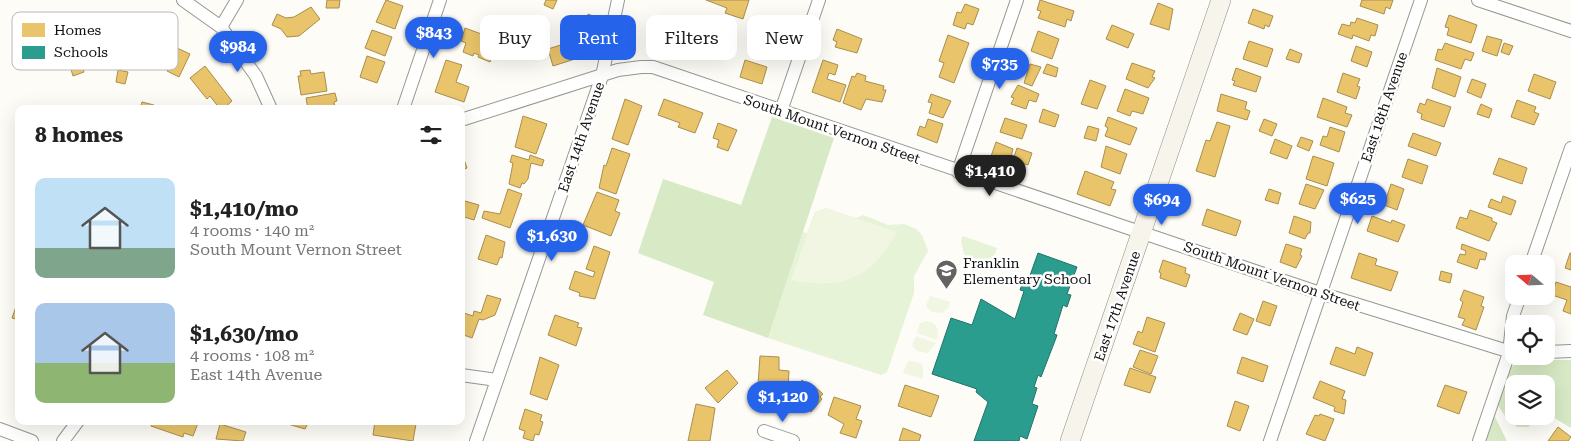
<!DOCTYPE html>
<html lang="en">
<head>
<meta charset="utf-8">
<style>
	:root { --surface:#fff; --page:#f2f2f2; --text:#222; --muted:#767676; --accent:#2563eb }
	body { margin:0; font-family:"Roboto Serif",serif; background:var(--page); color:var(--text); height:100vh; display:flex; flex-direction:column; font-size:19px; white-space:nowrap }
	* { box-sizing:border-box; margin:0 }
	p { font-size:16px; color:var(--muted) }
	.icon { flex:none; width:28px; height:28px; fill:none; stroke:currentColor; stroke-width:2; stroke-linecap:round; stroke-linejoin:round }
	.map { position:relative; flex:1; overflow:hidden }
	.panel { position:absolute; left:15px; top:105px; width:450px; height:320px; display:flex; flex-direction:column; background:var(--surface); border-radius:10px; box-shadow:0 5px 20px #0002 }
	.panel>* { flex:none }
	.hud { position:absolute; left:480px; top:15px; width:475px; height:45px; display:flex; gap:10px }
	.needle { width:32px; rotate:289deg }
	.tools { position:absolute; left:1505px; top:255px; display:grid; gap:10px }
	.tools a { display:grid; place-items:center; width:50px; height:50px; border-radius:10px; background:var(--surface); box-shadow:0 5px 20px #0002; font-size:25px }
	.price { position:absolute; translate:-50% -42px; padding:0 11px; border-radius:18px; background:var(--accent); color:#fff; font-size:16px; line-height:32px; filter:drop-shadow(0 1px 2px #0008) }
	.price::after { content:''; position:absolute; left:50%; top:30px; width:15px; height:11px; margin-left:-8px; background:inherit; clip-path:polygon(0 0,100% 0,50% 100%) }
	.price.selected { background:#222; color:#fff }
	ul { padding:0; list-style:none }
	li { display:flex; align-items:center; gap:15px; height:125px; padding:0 20px }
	li span { display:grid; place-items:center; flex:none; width:140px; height:100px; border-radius:10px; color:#555 }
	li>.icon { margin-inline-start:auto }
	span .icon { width:60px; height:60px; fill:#fffc; stroke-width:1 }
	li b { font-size:21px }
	h2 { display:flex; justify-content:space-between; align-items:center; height:60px; padding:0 20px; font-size:21px }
	.pill { padding:0 18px; border-radius:10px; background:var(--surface); box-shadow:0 5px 20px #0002; font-size:18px; line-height:45px }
	.pill.selected { background:var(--accent); color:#fff }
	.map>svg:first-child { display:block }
</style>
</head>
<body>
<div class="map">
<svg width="1571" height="441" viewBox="0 0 1571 441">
	<rect width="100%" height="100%" fill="#fdfcf7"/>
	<path fill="#e7f3d7" d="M826,208L856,218L863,215L888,225L904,224L916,229L922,235L928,251L914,276V293L887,372L881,375L768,338L803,232L807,233L815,212Z
		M963,236L997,248L989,270L966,262L961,241Z"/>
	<path fill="#d8eac5" d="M772,117L834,138L768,338L703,315L714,282L638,253L663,179L741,205Z
		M1525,360H1571V428L1546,413V384H1514V416H1542L1528,427H1517L1507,419L1497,404C1503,385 1504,365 1525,360Z
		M1493,413L1507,441H1483Z"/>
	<path fill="#f0f6e1" d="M826,208L897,232C872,279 842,290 791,280L815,212Z
		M930,296L950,302L948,308L942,313L932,312L926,306Z
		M926,321L933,323L938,329L937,340L917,333L920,323Z
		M916,336L936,343L928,353L917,351L912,345Z
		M910,361L920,363L923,366V379L903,373L907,363Z"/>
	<path fill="#e9c46a" stroke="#a88e4f" d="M327,0H340L339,8H326Z
		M386,0L403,6L395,29L376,22Z
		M546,0H557L553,9L544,5Z
		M706,0H749L743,19L725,13L727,8Z
		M1040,0L1074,11L1071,21L1067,19L1065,27L1038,18L1041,11L1037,10Z
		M1362,0H1393L1390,9L1386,7L1384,14L1360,6Z
		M1158,3L1173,9L1169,30L1150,24Z
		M965,4L979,9L973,25L967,23L965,29L953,25L957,12L961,13Z
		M311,7L320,19L299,36L287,37L281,29L272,25L277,14L286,18L294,17Z
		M1253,9L1273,16L1269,27L1265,25L1264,29L1248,23Z
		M588,14L601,19L597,28L584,23Z
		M1449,15L1477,25L1471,43L1447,35L1449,28L1445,27Z
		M1357,18L1378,25L1375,36L1371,35L1369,41L1353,35L1352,39L1338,34L1342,24L1350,26L1351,22L1355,23Z
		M685,20L705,27L701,39L698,38L696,45L675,38L679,26L683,27Z
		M1112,25L1134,34L1128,48L1106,39Z
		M465,28L495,39L496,36L506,39L500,54L494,52L490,62L478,57L479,55L474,53L473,56L463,52L466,43L461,41Z
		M837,29L862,39L857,53L835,47L837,42L833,40Z
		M372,30L392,37L385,56L365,48Z
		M764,30L780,36L772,59L756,53Z
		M1038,31L1059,39L1052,59L1031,51Z
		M948,35L969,43L954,83L939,77L944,63L939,61Z
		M1487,36L1502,40L1497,56L1482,51Z
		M1249,41L1273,49L1267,67L1243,59Z
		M164,42L190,54L179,77L167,71L170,64L157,57Z
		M570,42L575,59L553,66L548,49Z
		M1445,43L1474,53L1471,61L1465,59L1461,69L1435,60L1438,49L1442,50Z
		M1504,43L1513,46L1509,55L1501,52Z
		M1356,46L1372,52L1367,67L1351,61Z
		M1290,49L1302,54L1299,63L1286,59Z
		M78,50L84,72L73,76L66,53Z
		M367,56L385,62L377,83L360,77Z
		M446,60L462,65L456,82L469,87L464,102L435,92Z
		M745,60L767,67L762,84L740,77Z
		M823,60L838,65L835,75L829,73L827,79L846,85L840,102L812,92Z
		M1132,63L1155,71L1152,77L1155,78L1148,88L1126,79Z
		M1030,64L1041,67L1032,86L1024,83Z
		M1047,64L1058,68L1056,77L1043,73Z
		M205,66L232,101L223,109H220L210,96L207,99L190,78Z
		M1236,68L1261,77L1256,92L1233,85L1235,81L1232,80Z
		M1437,68L1461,77L1455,97L1432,88Z
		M118,70L128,72L125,84L116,82Z
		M310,70L311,74L324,72L327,91L301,95L298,76H301L300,71Z
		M857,73L866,76L865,81L884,86L883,90H886L882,102L866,99L861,110L843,103L852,76L855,77Z
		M1343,73L1360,79L1357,86L1360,87L1356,99L1337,92Z
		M1534,74L1556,82L1550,99L1528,91Z
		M1472,79L1486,84L1481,98L1467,92Z
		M1090,80L1106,86L1097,109L1081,104Z
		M1018,85L1039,94L1036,102L1029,100L1026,109L1011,104L1014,98L1011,97Z
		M1125,89L1149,98L1143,114L1132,111L1130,116L1117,111Z
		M335,93L337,101L334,102L335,109H308L306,98Z
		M931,94L951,101L943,118L929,113L932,103L928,102Z
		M1221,94L1247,102L1245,109L1250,111L1247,120L1217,111Z
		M1323,98L1347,107L1345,113L1352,115L1347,127L1317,117Z
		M625,99L642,106L628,145L612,139Z
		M664,99L703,113L695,133L678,127L680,123L658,115Z
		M1427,99L1451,107L1444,127L1421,119L1422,114L1417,112L1420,103L1425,105Z
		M1517,100L1536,107L1534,112L1539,114L1534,125L1511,117Z
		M142,102L154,105L153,109H140Z
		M1481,104L1492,109L1489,118L1477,114Z
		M1043,109L1059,115L1055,127L1039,122Z
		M523,116L547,124L536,154L515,147Z
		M1108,117L1137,128L1130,145L1105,136L1108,128L1105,126Z
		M1005,118L1027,125L1022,139L1000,132Z
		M928,119L943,124L937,143L917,135L920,126L925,128Z
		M1264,119L1277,124L1272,136L1259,131Z
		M1217,122L1230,126L1215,177L1196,171L1206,140L1210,141Z
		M718,123L737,130L728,151L717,147L719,140L713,138Z
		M1088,126L1099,129L1096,141L1084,138Z
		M1330,127L1345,132L1339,152L1320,145L1323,136L1327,137Z
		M1413,133L1441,143L1436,156L1408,146Z
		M1301,137L1313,141L1309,151L1297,146Z
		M1275,139L1292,146L1287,159L1270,153Z
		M996,142L1013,149L1007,172L988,165Z
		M1106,146L1127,154L1120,174L1101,167Z
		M612,148L630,154L616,194L599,188L604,165L606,166Z
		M1017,148L1032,153L1028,165L1013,160Z
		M461,151L467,168L461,170Z
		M512,155L529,160L530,155L544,160L542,166L531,163L528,179L524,184L522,183L520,188L509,184L513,163L510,162Z
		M1313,156L1334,163L1327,186L1306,179Z
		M1499,158L1527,168L1522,184L1493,174Z
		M1408,159L1428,166L1422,184L1402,177Z
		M1085,171L1114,182L1111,189L1116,190L1110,206L1077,194Z
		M1306,184L1324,190L1315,209L1299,204Z
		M1391,184L1404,189L1397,210L1384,205Z
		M508,189L522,194L510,228L482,218L484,211L500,214Z
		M1269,189L1281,193L1278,204L1265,200Z
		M597,192L619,200L615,211L620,213L611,236L583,225Z
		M1503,196L1516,201L1511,215L1488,207L1491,199L1501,203Z
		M465,201L479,205L474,220L461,216Z
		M1207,209L1241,221L1236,236L1202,225Z
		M1470,210L1492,218V221L1497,223L1489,241L1456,228L1460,217L1467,219Z
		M1294,216L1311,222L1310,233H1308L1305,239L1289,233Z
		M1372,216L1391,223L1392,220L1405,225L1398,242L1367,231Z
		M486,235L505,242L502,258L500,257L497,265L478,259Z
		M1286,244L1302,249L1300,255L1302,256L1296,268L1280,262Z
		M1462,244L1487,253L1485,260L1480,259L1477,269L1457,262L1460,254L1465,255L1466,251L1461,249Z
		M594,246L610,252L595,299L579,296L580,293L569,289L575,271L593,277L595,272L586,269Z
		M1359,253L1377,259L1375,265L1398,272L1391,291L1351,278Z
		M1570,253H1571V270L1565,268Z
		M1163,260L1186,268L1185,273L1190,275L1186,287L1160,278L1161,273L1159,272Z
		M1441,271L1452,274L1450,283L1439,280Z
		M1556,282L1571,287V314L1563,311L1567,300L1552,295Z
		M1464,290L1484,297L1481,306L1484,307L1476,330L1462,325L1465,319L1458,317L1463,302L1460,300Z
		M487,295L501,299L495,315L483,320L479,319L472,338L461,334V312L473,316L474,311L481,313Z
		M19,298V320L12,318Z
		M1263,301L1277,306L1270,326L1256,321Z
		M1240,313L1254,319L1247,335L1233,330Z
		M555,315L579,323L577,327L582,328L576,346L548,335Z
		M1147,317L1165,323L1155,352L1133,344L1138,331L1142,333Z
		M1336,347L1355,354L1357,347L1373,353L1365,376L1330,364Z
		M1140,350L1158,356L1151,374L1133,367Z
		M760,356L779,357V370L789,371L788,388L758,385Z
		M540,357L559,365L547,400L530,394Z
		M1242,357L1268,366L1263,382L1237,373Z
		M1130,368L1156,377L1150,393L1124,385Z
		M727,370L738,383L718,403L705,388Z
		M802,380L811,388L813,385L823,394L820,397L822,399L811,412L790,393Z
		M1320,381L1345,391L1342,399L1346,400L1344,414L1334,411L1335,407L1313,398Z
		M905,385L939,396L931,417L898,406Z
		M1445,385L1467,392L1459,414L1437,406Z
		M834,397L861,406L856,419L862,421L856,438L840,433L844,424L828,415Z
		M1235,401L1249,406L1240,431L1227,426Z
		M696,404L715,408L710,441H688Z
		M525,409L542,415L540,421L543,422L539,435L535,434L533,441L523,438L525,431L519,429Z
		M1320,414L1334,419L1325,441L1306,434L1315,415L1319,416Z
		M153,421H193L198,423L193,436L184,433L183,437L151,426Z
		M289,421H309L305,429L288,424Z
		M375,421L416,424L413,441L373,435Z
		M220,424L246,432L243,441L216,439Z
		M1558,427L1571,437L1568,441H1548Z
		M903,428L921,435L919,441H899Z"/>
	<path fill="#2a9d8f" stroke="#227369" d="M1038,253L1077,267L1067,294L1071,295L1067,307L1063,305L1054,334L1057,335L1056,338L1041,377L1038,375L1034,387L1037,388L1032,404L1038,406L1027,439L1020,436L1019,441H974L988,402L976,392L977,389L932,374L951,318L972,325L981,299L1015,319L1024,291L1020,290L1024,279L1028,281Z"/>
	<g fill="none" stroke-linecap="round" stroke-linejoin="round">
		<defs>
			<path id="street" d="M183,0L221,27L256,76L271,109
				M1478,0L1571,31
				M221,27L237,0
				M403,109L440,0
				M781,111L819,0
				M461,120L618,70L641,67H653L1320,293L1514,353
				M958,172L1017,0
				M1531,264L1571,148
				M1546,352L1571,351
				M461,375L497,380
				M0,429L32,441
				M764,431L793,441
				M63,441L78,421
				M476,441L602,76L618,0
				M1270,441L1421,0
				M1479,441L1509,353L1513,316L1520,296"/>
			<path id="secondary" d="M1070,441L1221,0"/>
		</defs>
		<use href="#street" stroke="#979795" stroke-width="14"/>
		<use href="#secondary" stroke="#8e8d8b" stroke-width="20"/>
		<use href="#street" stroke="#fffffe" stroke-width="12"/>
		<use href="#secondary" stroke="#f6f4eb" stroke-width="19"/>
	</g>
	<defs>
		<symbol id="school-pin" viewBox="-11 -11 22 30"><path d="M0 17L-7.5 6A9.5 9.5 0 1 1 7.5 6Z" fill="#646362" stroke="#fff"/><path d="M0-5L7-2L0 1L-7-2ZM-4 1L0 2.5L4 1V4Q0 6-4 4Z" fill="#fff"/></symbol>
	</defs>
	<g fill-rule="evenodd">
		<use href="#school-pin" x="934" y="258" width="25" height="34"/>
	</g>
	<g text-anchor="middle" stroke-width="5" stroke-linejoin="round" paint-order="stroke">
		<g font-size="14" fill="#111" stroke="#fff">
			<text transform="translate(1384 107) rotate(-71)" y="5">East 18th Avenue</text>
			<text transform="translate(832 129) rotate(19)" y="5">South Mount Vernon Street</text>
			<text transform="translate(581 137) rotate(-71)" y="5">East 14th Avenue</text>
			<text transform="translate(1272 276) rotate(19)" y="5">South Mount Vernon Street</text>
			<text transform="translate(1117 306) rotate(-71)" y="5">East 17th Avenue</text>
		</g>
		<g font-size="14" fill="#111" stroke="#fff" text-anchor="start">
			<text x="963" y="268">Franklin<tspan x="963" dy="16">Elementary School</tspan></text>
		</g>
	</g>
	<rect x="12" y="12" width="166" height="58" rx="8" fill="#fff" stroke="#b8b8b8" stroke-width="1"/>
	<rect x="22" y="23" width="23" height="14" fill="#e9c46a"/>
	<rect x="22" y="46" width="23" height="13" fill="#2a9d8f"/>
	<g font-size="14" fill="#111">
		<text x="54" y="35">Homes</text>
		<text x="54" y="57">Schools</text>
	</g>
</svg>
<div class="tools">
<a><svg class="needle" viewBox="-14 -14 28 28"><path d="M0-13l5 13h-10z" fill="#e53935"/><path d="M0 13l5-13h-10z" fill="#767676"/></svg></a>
<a><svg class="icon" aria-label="locate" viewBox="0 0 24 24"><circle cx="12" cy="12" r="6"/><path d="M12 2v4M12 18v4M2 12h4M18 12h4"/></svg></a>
<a><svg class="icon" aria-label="layers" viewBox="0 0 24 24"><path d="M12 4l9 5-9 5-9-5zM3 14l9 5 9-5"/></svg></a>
</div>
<b class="price" style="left:434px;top:59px">$843</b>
<b class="price" style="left:238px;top:73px">$984</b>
<b class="price" style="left:1000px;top:90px">$735</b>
<b class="price selected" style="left:990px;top:197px">$1,410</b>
<b class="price" style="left:1358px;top:225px">$625</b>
<b class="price" style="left:1162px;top:226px">$694</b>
<b class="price" style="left:552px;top:262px">$1,630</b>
<b class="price" style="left:783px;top:423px">$1,120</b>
<div class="hud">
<a class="pill">Buy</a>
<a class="pill selected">Rent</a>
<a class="pill">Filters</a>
<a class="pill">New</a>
</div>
<section class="panel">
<h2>8 homes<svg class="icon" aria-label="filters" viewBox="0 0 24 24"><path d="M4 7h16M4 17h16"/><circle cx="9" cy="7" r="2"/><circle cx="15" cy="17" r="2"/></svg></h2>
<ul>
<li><span style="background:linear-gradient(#bfe0f5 70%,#7fa58c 0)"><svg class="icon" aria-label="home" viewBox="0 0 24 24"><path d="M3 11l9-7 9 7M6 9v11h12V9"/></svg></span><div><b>$1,410/mo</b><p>4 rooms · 140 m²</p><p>South Mount Vernon Street</p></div></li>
<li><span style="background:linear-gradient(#a9c7e8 60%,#8fb573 0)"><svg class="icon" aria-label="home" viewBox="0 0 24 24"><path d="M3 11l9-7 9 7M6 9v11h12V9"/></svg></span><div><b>$1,630/mo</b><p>4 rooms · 108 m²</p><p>East 14th Avenue</p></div></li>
</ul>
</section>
</div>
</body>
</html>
